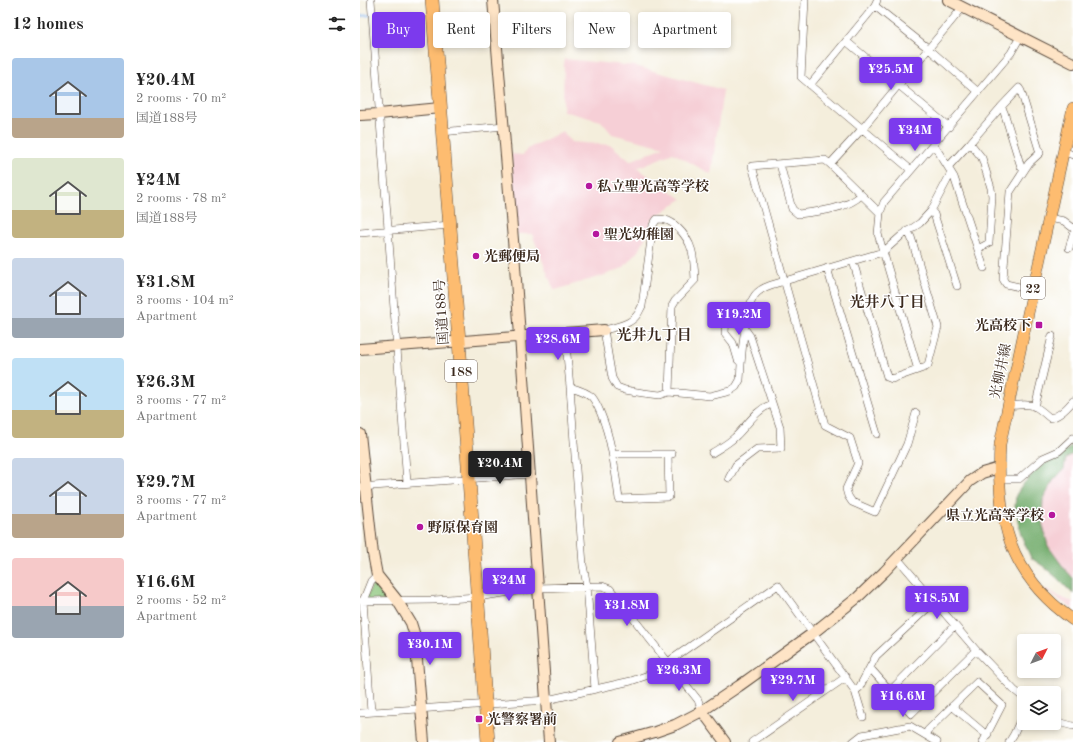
<!DOCTYPE html>
<html lang="en">
<head>
<meta charset="utf-8">
<style>
	:root { --surface:#fff; --page:#f6f6f6; --text:#222; --muted:#767676; --accent:#7c3aed }
	body { margin:0; font-family:"Old Standard TT","Noto Serif JP",serif; background:var(--page); color:var(--text); height:100vh; display:flex; flex-direction:column; font-size:15px; white-space:nowrap }
	* { box-sizing:border-box; margin:0 }
	p { font-size:13px; color:var(--muted) }
	.icon { flex:none; width:22px; height:22px; fill:none; stroke:currentColor; stroke-width:2; stroke-linecap:round; stroke-linejoin:round }
	.map { position:relative; flex:1; overflow:hidden }
	.side { display:flex; flex-direction:column; background:var(--surface); width:360px }
	.side>* { flex:none }
	.guide { position:absolute; left:12px; top:12px; width:380px; height:36px; display:flex; gap:8px }
	.needle { width:26px; rotate:48deg }
	.tools { position:absolute; left:657px; top:634px; display:grid; gap:8px }
	.tools a { display:grid; place-items:center; width:44px; height:44px; border-radius:4px; background:var(--surface); box-shadow:0 2px 6px #0003; font-size:20px }
	.price { position:absolute; translate:-50% -34px; padding:0 9px; border-radius:4px; background:var(--accent); color:#fff; font-size:13px; line-height:26px; filter:drop-shadow(0 1px 2px #0008) }
	.price::after { content:''; position:absolute; left:50%; top:24px; width:12px; height:9px; margin-left:-6px; background:inherit; clip-path:polygon(0 0,100% 0,50% 100%) }
	.price.on { background:#222; color:#fff }
	ul { padding:0; list-style:none }
	li { display:flex; align-items:center; gap:12px; height:100px; padding:0 12px }
	li span { display:grid; place-items:center; flex:none; width:112px; height:80px; border-radius:4px; color:#555 }
	li>.icon { margin-inline-start:auto }
	span .icon { width:48px; height:48px; fill:#fffc; stroke-width:1 }
	li b { font-size:17px }
	h2 { display:flex; justify-content:space-between; align-items:center; height:48px; padding:0 12px; font-size:17px }
	.chip { padding:0 14px; border-radius:4px; background:var(--surface); box-shadow:0 2px 6px #0003; font-size:14px; line-height:36px }
	.chip.on { background:var(--accent); color:#fff }
	main { display:flex; flex:1; min-height:0 }
	.map>svg:first-child { display:block }
</style>
</head>
<body>
<main>
<section class="side">
<h2>12 homes<svg class="icon" aria-label="filters" viewBox="0 0 24 24"><path d="M4 7h16M4 17h16"/><circle cx="9" cy="7" r="2"/><circle cx="15" cy="17" r="2"/></svg></h2>
<ul>
<li><span style="background:linear-gradient(#a9c7e8 75%,#b9a48a 0)"><svg class="icon" aria-label="home" viewBox="0 0 24 24"><path d="M3 11l9-7 9 7M6 9v11h12V9"/></svg></span><div><b>¥20.4M</b><p>2 rooms · 70 m²</p><p>国道188号</p></div></li>
<li><span style="background:linear-gradient(#dfe7d0 65%,#c2b280 0)"><svg class="icon" aria-label="home" viewBox="0 0 24 24"><path d="M3 11l9-7 9 7M6 9v11h12V9"/></svg></span><div><b>¥24M</b><p>2 rooms · 78 m²</p><p>国道188号</p></div></li>
<li><span style="background:linear-gradient(#c9d6e8 75%,#9aa5b1 0)"><svg class="icon" aria-label="home" viewBox="0 0 24 24"><path d="M3 11l9-7 9 7M6 9v11h12V9"/></svg></span><div><b>¥31.8M</b><p>3 rooms · 104 m²</p><p>Apartment</p></div></li>
<li><span style="background:linear-gradient(#bfe0f5 65%,#c2b280 0)"><svg class="icon" aria-label="home" viewBox="0 0 24 24"><path d="M3 11l9-7 9 7M6 9v11h12V9"/></svg></span><div><b>¥26.3M</b><p>3 rooms · 77 m²</p><p>Apartment</p></div></li>
<li><span style="background:linear-gradient(#c9d6e8 70%,#b9a48a 0)"><svg class="icon" aria-label="home" viewBox="0 0 24 24"><path d="M3 11l9-7 9 7M6 9v11h12V9"/></svg></span><div><b>¥29.7M</b><p>3 rooms · 77 m²</p><p>Apartment</p></div></li>
<li><span style="background:linear-gradient(#f6c9c9 60%,#9aa5b1 0)"><svg class="icon" aria-label="home" viewBox="0 0 24 24"><path d="M3 11l9-7 9 7M6 9v11h12V9"/></svg></span><div><b>¥16.6M</b><p>2 rooms · 52 m²</p><p>Apartment</p></div></li>
</ul>
</section>
<div class="map">
<svg width="713" height="742" viewBox="0 0 713 742">
	<rect width="100%" height="100%" fill="#fff"/>
	<filter id="ink" filterUnits="userSpaceOnUse"><feTurbulence type="fractalNoise" baseFrequency=".025" numOctaves="2"/><feDisplacementMap in="SourceGraphic" scale="8" xChannelSelector="R" yChannelSelector="G"/><feConvolveMatrix kernelMatrix="1 2 1 2 8 2 1 2 1" color-interpolation-filters="sRGB"/></filter>
	<filter id="wash" filterUnits="userSpaceOnUse"><feTurbulence type="fractalNoise" baseFrequency=".012" numOctaves="4" result="noise"/><feDisplacementMap in="SourceGraphic" scale="16" xChannelSelector="R" yChannelSelector="G"/><feGaussianBlur stdDeviation="0.9" result="paint"/><feColorMatrix in="noise" values="0 0 0 0 0 0 0 0 0 0 0 0 0 0 0 0 0 1.4 0 .05"/><feComposite in="paint" operator="in"/></filter>
	<g filter="url(#wash)">
		<rect width="100%" height="100%" fill="#f4eedc"/>
		<path fill="#f6cfd6" d="M204,59L275,66L363,90L351,174L313,153L277,168L322,199L292,219L287,234L278,251L263,268L245,275L195,290L192,285L172,234H157L151,154L163,155L167,149L203,131L211,142L251,145L270,161L304,147L252,134L241,121L203,111Z
			M713,450V585L689,562L672,505L677,485Z
			M687,589L700,597L713,602V609L684,590Z"/>
		<path fill="#8ac479" stroke="#62774c" d="M16,577L40,602L5,600Z"/>
		<path fill="#6faa69" stroke="#556a44" d="M713,445V454L706,458L704,469L693,481L683,500L682,522L688,546L704,568L713,578V594L696,577L683,566L671,558L661,535L655,506L656,495L664,483L677,469L696,455L706,451Z"/>
		<g fill="none" stroke-linecap="round" stroke-linejoin="round">
			<path stroke="#86b9f3" stroke-width="2" d="M0,16L54,11"/>
		</g>
	</g>
	<g filter="url(#ink)">
		<g fill="none" stroke-linecap="round" stroke-linejoin="round">
			<defs>
				<path id="street" d="M11,0L47,483
					M445,0L441,77L551,170
					M515,6L569,49L618,92
					M486,41L589,127
					M450,85L515,6L517,0
					M641,107L644,112L661,167L664,170
					M82,132L144,126
					M610,143L622,158L631,188L632,196L629,243L618,249
					M573,146L576,148L594,177L624,268
					M703,151L713,155
					M420,164L432,209L438,214C456,212 488,209 501,195
					M470,164L502,129L603,7
					M588,167L610,143L641,107L659,88L661,91L680,153L669,163L650,192L643,279L646,284L673,290
					M571,211L574,214L597,286
					M520,213L470,164L465,160L392,166L465,425L490,438L498,463L486,489L488,496L492,502L515,512L547,444L556,413
					M689,218L704,221L713,228
					M0,233L90,225
					M709,248L713,234
					M493,261L527,377L532,379L566,367L568,365L578,327L551,237L547,231
					M467,268L517,434
					M366,314L365,333L373,343L378,360L381,363
					M205,333L210,387L223,565L227,586L235,689
					M558,370L518,234L520,213L524,202L651,53L660,37
					M210,387C217,389 227,392 232,397C236,402 239,409 241,414C252,441 255,470 259,499L309,497L308,454
					M309,392L312,306L315,301L335,280C334,258 334,243 317,227C311,221 306,219 297,219L293,225L282,306C280,309 279,313 277,315C270,325 255,327 244,330L252,378L257,387L265,390L283,393L300,395L309,392L350,396L370,391L376,387L380,380C381,362 384,308 395,295C399,290 405,287 411,285L523,252L541,236L560,223L571,211L591,173
					M649,405C657,406 667,403 674,406C680,409 685,414 690,418C698,417 708,407 713,401
					M675,407L692,336
					M352,453C360,448 369,443 375,437C387,426 396,409 412,404
					M253,456L257,454H312
					M369,478L376,465L397,449L421,448L420,427L390,336L385,329
					M639,479H659L683,458L699,451L713,438
					M0,487L170,474
					M538,559L616,650L654,690L664,698
					M0,601L74,600L117,597L178,588L242,586L250,589L338,700L342,711
					M510,668L551,714L616,650
					M495,691L499,688L516,656L574,602
					M530,691L594,626
					M592,706L623,732L628,734
					M11,712L3,601L11,581L17,575
					M0,713L187,700L271,681L294,673L309,664L312,659L418,585L490,684L495,691L503,717
					M694,720L698,722L713,726
					M565,735L568,730L617,682L642,705L623,742
					M392,742L486,677
					M493,742L502,735L550,726L577,742
					M649,742L654,734L664,712"/>
				<path id="secondary" d="M133,0L154,252L189,742
					M588,0L713,63
					M0,115L19,114L80,108
					M0,349L244,330
					M0,434L13,554L17,575L37,600L51,623L55,636L64,742
					M342,711L365,742
					M260,742L295,732L315,725L342,711L379,686L453,633L497,598L524,572L610,481L622,473L639,468"/>
				<path id="primary" d="M713,108L673,290L640,444C636,519 648,574 713,620"/>
				<path id="highway" d="M72,0L99,341L128,742"/>
			</defs>
			<use href="#street" stroke="#57473a" stroke-width="8"/>
			<use href="#secondary" stroke="#57473a" stroke-width="12"/>
			<use href="#primary" stroke="#57473a" stroke-width="12"/>
			<use href="#highway" stroke="#57473a" stroke-width="14"/>
			<use href="#street" stroke="#fff" stroke-width="7"/>
			<use href="#secondary" stroke="#fee4c6" stroke-width="10"/>
			<use href="#primary" stroke="#fdbc70" stroke-width="11"/>
			<use href="#highway" stroke="#fdbc70" stroke-width="13"/>
		</g>
	</g>
	<g fill="#b5179e" stroke="#fff" stroke-width="1.5">
		<circle cx="229" cy="186" r="4"/>
		<circle cx="236" cy="234" r="4"/>
		<circle cx="116" cy="256" r="4"/>
		<rect x="675" y="321" width="8" height="8" rx="2"/>
		<circle cx="692" cy="515" r="4"/>
		<circle cx="60" cy="527" r="4"/>
		<rect x="115" y="715" width="8" height="8" rx="2"/>
	</g>
	<g text-anchor="middle" stroke-width="3" stroke-linejoin="round" paint-order="stroke">
		<g fill="#fff" stroke="#766a62" stroke-width="1">
			<rect x="661" y="277" width="24" height="22" rx="3"/>
			<rect x="85" y="360" width="32" height="22" rx="3"/>
		</g>
		<g font-size="13" font-weight="bold" fill="#3b2a1e">
			<text x="673" y="293">22</text>
			<text x="101" y="376">188</text>
		</g>
		<g font-size="14" font-weight="bold" fill="#3b2a1e" stroke="#fff" text-anchor="start">
			<text x="237" y="191">私立聖光高等学校</text>
			<text x="244" y="239">聖光幼稚園</text>
			<text x="124" y="261">光郵便局</text>
			<text x="671" y="330" text-anchor="end">光高校下</text>
			<text x="684" y="520" text-anchor="end">県立光高等学校</text>
			<text x="68" y="532">野原保育園</text>
			<text x="127" y="724">光警察署前</text>
		</g>
		<g font-size="14" fill="#3b2a1e" stroke="#fff">
			<text transform="translate(81 312) rotate(-94)" y="5">国道188号</text>
			<text transform="translate(640 371) rotate(-78)" y="5">光柳井線</text>
		</g>
		<g font-size="15" font-weight="bold" fill="#3b2a1e" stroke="#fff">
			<text x="527" y="307">光井八丁目</text>
			<text x="294" y="340">光井九丁目</text>
		</g>
	</g>
</svg>
<div class="tools">
<a><svg class="needle" viewBox="-14 -14 28 28"><path d="M0-13l5 13h-10z" fill="#e53935"/><path d="M0 13l5-13h-10z" fill="#767676"/></svg></a>
<a><svg class="icon" aria-label="layers" viewBox="0 0 24 24"><path d="M12 4l9 5-9 5-9-5zM3 14l9 5 9-5"/></svg></a>
</div>
<b class="price" style="left:531px;top:91px">¥25.5M</b>
<b class="price" style="left:555px;top:152px">¥34M</b>
<b class="price" style="left:379px;top:336px">¥19.2M</b>
<b class="price" style="left:198px;top:361px">¥28.6M</b>
<b class="price on" style="left:140px;top:485px">¥20.4M</b>
<b class="price" style="left:149px;top:602px">¥24M</b>
<b class="price" style="left:577px;top:620px">¥18.5M</b>
<b class="price" style="left:267px;top:627px">¥31.8M</b>
<b class="price" style="left:70px;top:666px">¥30.1M</b>
<b class="price" style="left:319px;top:692px">¥26.3M</b>
<b class="price" style="left:433px;top:702px">¥29.7M</b>
<b class="price" style="left:543px;top:718px">¥16.6M</b>
<div class="guide">
<a class="chip on">Buy</a>
<a class="chip">Rent</a>
<a class="chip">Filters</a>
<a class="chip">New</a>
<a class="chip">Apartment</a>
</div>
</div>
</main>
</body>
</html>
